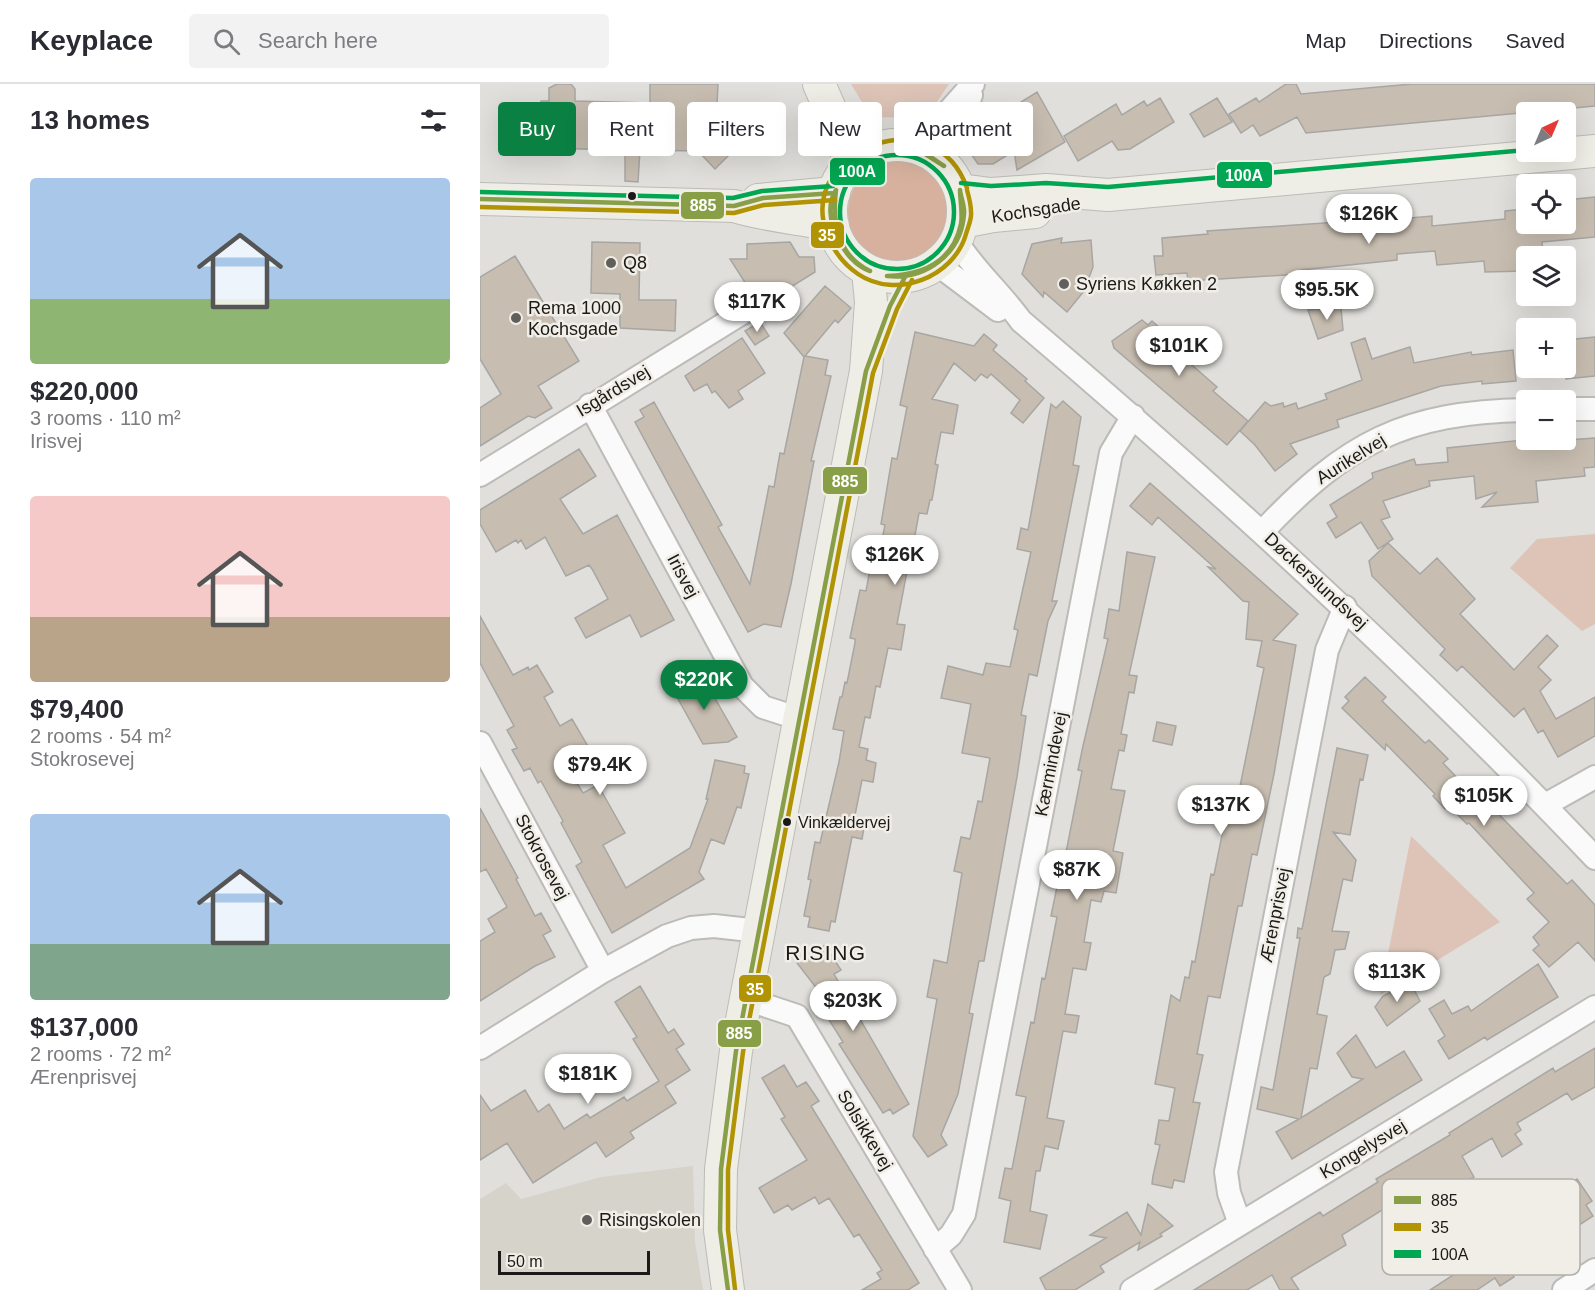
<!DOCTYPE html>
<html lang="en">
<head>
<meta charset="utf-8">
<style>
	:root { --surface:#fff; --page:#f2f2f3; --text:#2b2b33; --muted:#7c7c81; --line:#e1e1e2; --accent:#0b8043 }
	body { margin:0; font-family:Arial,sans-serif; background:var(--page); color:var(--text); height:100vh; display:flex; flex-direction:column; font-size:22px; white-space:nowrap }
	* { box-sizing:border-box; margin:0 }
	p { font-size:20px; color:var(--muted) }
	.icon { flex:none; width:33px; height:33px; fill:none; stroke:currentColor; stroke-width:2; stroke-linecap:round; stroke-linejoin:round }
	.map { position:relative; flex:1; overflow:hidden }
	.panel { display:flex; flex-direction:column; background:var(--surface); width:480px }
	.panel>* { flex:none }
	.banner { position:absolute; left:18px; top:18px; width:570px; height:54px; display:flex; gap:12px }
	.needle { width:39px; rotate:44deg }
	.fabs { position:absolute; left:1036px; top:18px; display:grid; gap:12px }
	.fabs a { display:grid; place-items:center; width:60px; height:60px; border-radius:6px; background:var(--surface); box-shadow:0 6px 24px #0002; font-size:30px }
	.scale { position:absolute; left:18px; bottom:15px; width:152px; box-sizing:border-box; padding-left:6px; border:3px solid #1b1a18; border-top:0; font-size:16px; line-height:21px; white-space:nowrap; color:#1b1a18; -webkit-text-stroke:4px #f0eee6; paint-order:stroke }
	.price { position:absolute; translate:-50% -51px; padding:0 14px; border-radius:21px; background:#fff; color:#222; font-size:20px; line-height:39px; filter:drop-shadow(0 2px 3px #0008) }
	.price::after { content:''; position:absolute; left:50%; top:36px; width:18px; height:14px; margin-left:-9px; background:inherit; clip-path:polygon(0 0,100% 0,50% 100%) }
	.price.current { background:var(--accent); color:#fff }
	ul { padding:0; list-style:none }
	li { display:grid; align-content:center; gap:12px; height:318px; padding:0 30px }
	li span { display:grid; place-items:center; height:186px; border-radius:6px; color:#555 }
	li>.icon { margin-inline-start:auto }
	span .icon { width:108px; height:108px; fill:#fffc; stroke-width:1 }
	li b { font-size:26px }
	h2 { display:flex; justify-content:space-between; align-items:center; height:72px; padding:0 30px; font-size:26px }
	.tag { padding:0 21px; border-radius:6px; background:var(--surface); box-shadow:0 6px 24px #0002; font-size:21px; line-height:54px }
	.tag.current { background:var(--accent); color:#fff }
	header { display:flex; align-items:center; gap:36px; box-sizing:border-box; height:84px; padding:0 30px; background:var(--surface); border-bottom:2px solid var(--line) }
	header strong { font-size:28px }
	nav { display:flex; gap:33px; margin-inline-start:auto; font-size:21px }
	.search { width:420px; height:54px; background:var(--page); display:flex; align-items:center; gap:15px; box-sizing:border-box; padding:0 21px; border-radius:6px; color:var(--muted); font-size:22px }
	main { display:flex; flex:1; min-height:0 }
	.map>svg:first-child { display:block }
</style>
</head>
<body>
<header>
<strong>Keyplace</strong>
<div class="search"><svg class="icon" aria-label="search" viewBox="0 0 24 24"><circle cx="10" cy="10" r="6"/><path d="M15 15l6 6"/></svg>Search here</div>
<nav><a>Map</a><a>Directions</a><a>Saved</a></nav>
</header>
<main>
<section class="panel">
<h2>13 homes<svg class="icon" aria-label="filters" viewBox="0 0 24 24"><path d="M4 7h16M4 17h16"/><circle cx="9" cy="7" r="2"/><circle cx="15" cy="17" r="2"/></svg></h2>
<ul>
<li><span style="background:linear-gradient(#a9c7e8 65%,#8fb573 0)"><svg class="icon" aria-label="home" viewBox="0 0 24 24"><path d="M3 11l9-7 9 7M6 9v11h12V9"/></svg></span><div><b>$220,000</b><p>3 rooms · 110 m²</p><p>Irisvej</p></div></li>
<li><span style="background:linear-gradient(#f6c9c9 65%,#b9a48a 0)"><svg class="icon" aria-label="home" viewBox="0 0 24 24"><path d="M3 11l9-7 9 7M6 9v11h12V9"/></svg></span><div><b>$79,400</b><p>2 rooms · 54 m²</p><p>Stokrosevej</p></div></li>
<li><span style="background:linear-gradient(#a9c7e8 70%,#7fa58c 0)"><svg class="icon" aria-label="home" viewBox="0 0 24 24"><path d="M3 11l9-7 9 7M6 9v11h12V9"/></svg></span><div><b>$137,000</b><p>2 rooms · 72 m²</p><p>Ærenprisvej</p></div></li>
</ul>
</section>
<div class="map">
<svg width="1115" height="1206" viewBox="0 0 1115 1206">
	<rect width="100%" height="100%" fill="#e0dfdb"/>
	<path fill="#d5d3ca" d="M213,1082L215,1158L223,1206H0V1115L26,1099L41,1115L121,1093Z"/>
	<path fill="#ddc4b7" d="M371,0H469L446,34L391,33Z
		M1115,450V540L1102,547L1030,484L1057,455Z
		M931,752L1020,838L900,911Z"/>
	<path fill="#d7b19e" d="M368 128a52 52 0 1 1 104 0a52 52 0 1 1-104 0Z"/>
	<path fill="#c7bdb0" stroke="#a7a6a3" stroke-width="1.5" d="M77,0H91L95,5V17L170,19V0H238L237,21H232V55L248,72L235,85L218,67L160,66L158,98L145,97V66L60,64L61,17H69V4Z
		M806,0H816L821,10L932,0H1115V22L826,49L817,33L780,52L773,41L761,49L749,30L776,14L779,18Z
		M557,8L585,58L537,86L534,67L513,80H498L489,67L495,54L523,36L520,31Z
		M680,14L694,38L650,65L638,66L632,57L598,77L584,52L636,20L642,31L664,17L667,22Z
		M737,14L752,38L724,53L710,30Z
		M1115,113V153L1062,158L1063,172H1047V187L1005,188L1004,177L957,181L955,167L917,170V176L821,186V190L708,197L707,189L676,191L674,172H683L682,154L728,150L727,147L858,138V143L889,141V134L907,132V136L952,132V142L1025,135V127L1047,125V140H1086V116Z
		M582,154L581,159L611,156L613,183L604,207L587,228L564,208L563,213L542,190L552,160Z
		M112,158L160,159L159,216H196L195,247L140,244V210L111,209Z
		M310,158L319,173H334L335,188L280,222L250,175H267V160Z
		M35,172L99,277L58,302L72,324L55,334L48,332L0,362V324L21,310L0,275V193Z
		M345,202L371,224L358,239L355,236L325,272L348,276L345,291L351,292L331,377H334L311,500L301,543L284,540L268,548L155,338L164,333L160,326L174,318L242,441L238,443L270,500L289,402L294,403L300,369L304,370L324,273L304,249Z
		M861,224L863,246L838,255L828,226Z
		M662,236L668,241L672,237L693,256L700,247L716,261L704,274L737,303L733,307L768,337L747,361L634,264L632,257Z
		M280,238L289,252L275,261L265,247Z
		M435,248L494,262L504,250L517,261L513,266L547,295L545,297L564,314L543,339L531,329L540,316L511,290L507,294L501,290L495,297L474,279L452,315L478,321L473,350L461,348L455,380L458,381L452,416H450L447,430L439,429L433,462L442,463L439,483L428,482L417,540L425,541L421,566L408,564L400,603L396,602L390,634L385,633L379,663L388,665L386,676L396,679L393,698L382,696L374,736L385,738L382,755L372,753L355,838L351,837L349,847L328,843L330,833L324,832L331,796L328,795L335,758L340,759L359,678L364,647L353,645L360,613H362L365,598L367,599L375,559V555L370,554L380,506L386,507L391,480L397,481L405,441L401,440L412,374L417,375L427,323L420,321Z
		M1115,253V292L1086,295V256Z
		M262,254L285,289L258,307L263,315L249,324L235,307L232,309L227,300L214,307L205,292Z
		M885,254L892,275L930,263L934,279L991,268L992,271L1033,266L1036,297L1002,300V297L961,302L857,336L859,343L810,360L817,370L795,387L775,361L760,347L785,318L791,322L803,319L804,323L816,319L818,325L847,315L845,310L882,296L871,259Z
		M583,317L601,333L593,381L599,382L572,517H577L568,537L557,592L549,590L541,631L546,632L537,693L504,877H499L489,929L493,930L478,1010L461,1051L467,1061L448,1073L433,1052L457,915L447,913L454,876L467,879L482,789L474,787L481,753L490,755L498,717L502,718L510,674L482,669L491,620L461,614L468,582L503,591L506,579L530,583L538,546L534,545L551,468L537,465L541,444L548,446L571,320L576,324Z
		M1115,354V383L1104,384L1105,392L1056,397L1058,418L1002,423L1017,408L996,415L994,392L949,397L950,402L903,417L910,433L901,436L913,455L898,465L881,438L856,454L847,439L857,433L850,421L893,394L892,389L934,375L936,381L968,378L967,364L1043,356V359Z
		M99,365L116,392L80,415L103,450L137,431L194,536L161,553L150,531L106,554L95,534L128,515L112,485L109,481L86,492L65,453L46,465L41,456L38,459L36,456L16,468L0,440V426Z
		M670,399L818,530L793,556L816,561L794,690L777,771L772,770L762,822H758L740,914L728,912L717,970L723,971L713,1018L720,1019L704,1098L694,1096L692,1104L672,1100L673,1092L680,1061L675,1060L679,1036L689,1037L695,1004L675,1000L691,911L700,917L705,893L709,894L712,877L715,878L731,790L734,791L747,726L755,727L784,584L777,582L782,557L766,555L769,518L763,517L728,483L736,485L678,433L672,441L650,422Z
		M908,459L940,490L957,474L995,515L980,530L1034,586L1067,551L1078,562L1058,583L1071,596L1060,607L1076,635L1115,613V652L1078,673L1063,646L1058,649L1044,624L1034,633L982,582L977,587L960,571L965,565L892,492L889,477Z
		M647,468L675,473L649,591L657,592L654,609L649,608L641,650L647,651L644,667L639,666L631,705L645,707L633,767L643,769L636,809L624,807L621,818L611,816L604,858L611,859L606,886L593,884L585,930L599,932L596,949L583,947L567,1034L584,1037L578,1065L565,1062L560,1087H556L550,1127L567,1131L560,1165L524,1158L531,1117L519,1114L525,1084L532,1085L546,1013L536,1011L551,938L554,939L562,894L565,895L577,833L571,832L580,788L582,789L602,687L598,686L603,662L628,555L624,554L629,525L639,527Z
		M0,532L33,591L48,583L49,586L57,581L73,608L64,613L80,642L92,635L109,664L95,672L98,677L87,683L103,709L118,701L145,749L123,761L146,804L210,764L228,715H226L235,676L265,682L264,689L269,690L261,724L257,723L244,760L231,755L219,788L224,795L132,849L96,782L102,778L81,739L83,737L61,697L58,699L50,684L44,687L32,666L37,664L27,646L34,642L0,579Z
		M220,588L257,653L248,658L223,660L192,604Z
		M885,593L906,613L902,617L945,659L949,656L968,675L963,679L985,702L988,699L1087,800L1092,796L1115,821V877L1098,858L1069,883L1053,866L1059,861L1053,853L1069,838L1047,815L1054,809L989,739L987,740L968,721L965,725L953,712L955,710L906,660L905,666L862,624L869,617L865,613Z
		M677,638L696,642L692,661L673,657Z
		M857,664L888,671L883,696L880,695L870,751L853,748L876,776L872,797L863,795L852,847L869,848L865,865L855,866L850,890L844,893L837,930L847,932L837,985L830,984L821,1034L883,995L872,993L857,969L876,951L896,984L924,967L942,996L812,1075L796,1048L819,1035L777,1025L781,1003L793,1006L820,854H817L818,844L822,845Z
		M0,724L38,794L36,795L55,832L61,829L71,847L63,851L75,873L55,882L0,917V857L15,848L8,835L27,823L6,785L0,788Z
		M345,861L361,886L354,890L429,1020L413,1030L410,1025L403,1029L359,960L363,958L341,923L348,919L317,879Z
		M1058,880L1078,913L1007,956L1005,953L969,975L958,957L965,952L949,925L964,916L972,930L988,922L991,927Z
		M930,898L940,917L907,942L895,923L903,912Z
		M160,902L188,949L194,945L204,960L196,965L210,986L185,1002L196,1019L150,1048L154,1054L126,1073L116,1058L53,1099L27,1059L0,1076V1011L11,1027L45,1006L58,1028L69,1020L84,1045L107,1030L110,1034L144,1013L147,1017L179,997L153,955L157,953L135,918Z
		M1115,964V1003L1092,1016L1087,1009L1037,1039L1041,1046L1035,1050L1042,1060L1022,1073L1012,1054L982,1072L994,1093L954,1117L948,1107L930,1118L926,1111L862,1151L866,1161L811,1194L819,1206H800L792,1191L767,1206H714L840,1128L843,1132L898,1098L896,1095L970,1051L969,1049L1073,984L1075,988Z
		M304,981L317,1003L326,998L339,1017L331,1022L439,1199L428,1206H382L401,1195L397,1189L402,1186L379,1150L374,1153L349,1114L339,1120L335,1113L312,1126L308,1121L294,1129L279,1104L327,1076L301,1035L305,1033L282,994Z
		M1097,1095L1112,1117L1106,1121L1113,1132L1030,1186L1034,1193L1020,1202L1015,1194L997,1206H950L1055,1138L1052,1134L1061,1129L1057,1123Z
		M668,1120L693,1142L680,1150L682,1152L658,1166L660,1158L620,1182L624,1188L595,1206H566L560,1194L626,1154L610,1151L647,1128L661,1151Z"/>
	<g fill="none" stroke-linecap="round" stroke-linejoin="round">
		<defs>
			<path id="street" d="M436,64L493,0
				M463,79L491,11
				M476,157C495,187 521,209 541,237C741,407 934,583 1115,774
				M457,180L518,226
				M110,321L262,602L283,623L320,635
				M1086,325H1115
				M0,391L267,226
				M783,447C866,359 924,328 1047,326
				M0,659L123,887
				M1065,721L1115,693
				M266,915L317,932L480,1206
				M0,964L123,887L187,852L211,844L234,842L279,847
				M760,1140L749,1109L746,1088L847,566L865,523
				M455,1165L471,1151L484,1130L631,369L653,332
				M652,1206L1115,923
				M1084,1206L1115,1186"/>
			<path id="secondary" d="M339,0L362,52L370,81
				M351 127a66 66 0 1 1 132 0a66 66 0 1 1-132 0Z
				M480,106L511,110L566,106L628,111L1115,67
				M0,115L254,122C286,132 319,134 353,141
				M278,116L354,109
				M482,138L513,132L555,128
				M248,1206L240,1146L241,1085L256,967L386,287L391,218L388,187"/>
		</defs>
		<use href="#street" stroke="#bcbbb7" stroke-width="26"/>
		<use href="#secondary" stroke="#bcbbb7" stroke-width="34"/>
		<use href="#street" stroke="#fafafa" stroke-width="22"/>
		<use href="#secondary" stroke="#eeeee6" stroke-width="32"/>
		<defs>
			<path id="bus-1" d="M423,64L439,66L464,82
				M423,64L445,69L464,82
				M356,106C352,138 358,172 390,187
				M356,106C339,131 364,179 390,187
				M0,115L254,122L283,114L354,109
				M407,192C446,196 481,170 484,130C485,123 481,114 480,106
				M407,192C442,191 473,178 481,140C483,130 480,117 480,106
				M248,1206L240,1146L241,1085L256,967L386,287L410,222L425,193"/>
			<path id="bus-2" d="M487,104C455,13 319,65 346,147C352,165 362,179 378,190C416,216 474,193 486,150C488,143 492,135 491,128C491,121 489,113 487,106
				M0,123L254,129L284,121L355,116
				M255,1205L248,1146V1086L263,968L393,289L417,225L432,196"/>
			<path id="bus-3" d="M360 128a57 57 0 1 1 114 0a57 57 0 1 1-114 0Z
				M481,99L511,102L566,99L628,103L1047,66
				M0,108L253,114L282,107L353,102"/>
		</defs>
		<use href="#bus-1" stroke="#f0eee6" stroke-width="9"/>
		<use href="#bus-2" stroke="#f0eee6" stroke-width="9"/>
		<use href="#bus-3" stroke="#f0eee6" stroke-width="9"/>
		<use href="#bus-1" stroke="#889f47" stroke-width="4.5"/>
		<use href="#bus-2" stroke="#b19404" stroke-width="4.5"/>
		<use href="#bus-3" stroke="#00a651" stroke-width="4.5"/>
	</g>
	<g fill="#1b1a18" stroke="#f0eee6" stroke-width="2">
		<circle cx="152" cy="112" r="5"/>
		<circle cx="307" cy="738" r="5"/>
	</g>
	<g fill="#605f5c" stroke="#f0eee6" stroke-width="2">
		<circle cx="131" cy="179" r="6"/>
		<circle cx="584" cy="200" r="6"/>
		<circle cx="36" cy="234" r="6"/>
		<circle cx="107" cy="1136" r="6"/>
	</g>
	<g text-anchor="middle" stroke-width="5" stroke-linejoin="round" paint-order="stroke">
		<g font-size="16" fill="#1b1a18" stroke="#f0eee6" text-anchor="start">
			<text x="318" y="744">Vinkældervej</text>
		</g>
		<g font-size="18" fill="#1b1a18" stroke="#f0eee6">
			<text transform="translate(556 126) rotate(-9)" y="6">Kochsgade</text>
			<text transform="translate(133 307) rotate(-31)" y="6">Isgårdsvej</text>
			<text transform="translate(871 375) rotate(-32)" y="6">Aurikelvej</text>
			<text transform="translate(203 492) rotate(62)" y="6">Irisvej</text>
			<text transform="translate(836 497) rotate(43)" y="6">Døckerslundsvej</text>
			<text transform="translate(571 680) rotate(-79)" y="6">Kærmindevej</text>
			<text transform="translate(62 773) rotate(62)" y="6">Stokrosevej</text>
			<text transform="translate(795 831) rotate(-79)" y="6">Ærenprisvej</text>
			<text transform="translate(385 1046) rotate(59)" y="6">Solsikkevej</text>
			<text transform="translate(883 1065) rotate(-31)" y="6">Kongelysvej</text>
		</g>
		<g font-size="18" fill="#1b1a18" stroke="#f0eee6" text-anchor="start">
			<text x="143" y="185">Q8</text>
			<text x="596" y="206">Syriens Køkken 2</text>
			<text x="48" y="230">Rema 1000<tspan x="48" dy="21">Kochsgade</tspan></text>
			<text x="119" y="1142">Risingskolen</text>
		</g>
		<g font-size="21" letter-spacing="1.5" fill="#1b1a18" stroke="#f0eee6">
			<text x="346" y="876">RISING</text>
		</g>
	</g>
	<rect x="902" y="1095" width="198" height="96" rx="9" fill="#f0eee6" stroke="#b0aea8" stroke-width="1.5"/>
	<rect x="914" y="1112" width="27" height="8" fill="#889f47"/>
	<rect x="914" y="1139" width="27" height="8" fill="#b19404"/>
	<rect x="914" y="1166" width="27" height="8" fill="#00a651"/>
	<g font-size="16" fill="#1b1a18">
		<text x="951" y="1122">885</text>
		<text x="951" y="1149">35</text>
		<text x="951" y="1176">100A</text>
	</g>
	<g stroke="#f0eee6" stroke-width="2">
		<rect x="349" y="73" width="57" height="29" rx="6" fill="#00a651"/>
		<rect x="736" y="77" width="57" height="28" rx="6" fill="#00a651"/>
		<rect x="200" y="107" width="45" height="29" rx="6" fill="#889f47"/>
		<rect x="330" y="137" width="35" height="28" rx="6" fill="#b19404"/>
		<rect x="342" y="382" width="46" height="29" rx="6" fill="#889f47"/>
		<rect x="258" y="890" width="34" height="29" rx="6" fill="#b19404"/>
		<rect x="237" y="935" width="45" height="29" rx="6" fill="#889f47"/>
	</g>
	<g font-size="16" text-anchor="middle" font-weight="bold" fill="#fff">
		<text x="377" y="93">100A</text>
		<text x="764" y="97">100A</text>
		<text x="223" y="127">885</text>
		<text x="347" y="157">35</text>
		<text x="365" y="403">885</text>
		<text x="275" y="911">35</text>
		<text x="259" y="955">885</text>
	</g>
</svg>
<div class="fabs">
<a><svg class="needle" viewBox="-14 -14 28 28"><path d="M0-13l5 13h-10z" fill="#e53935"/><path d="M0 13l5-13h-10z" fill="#7c7c81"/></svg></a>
<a><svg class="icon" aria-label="locate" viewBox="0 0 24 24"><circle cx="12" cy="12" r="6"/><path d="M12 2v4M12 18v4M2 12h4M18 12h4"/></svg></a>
<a><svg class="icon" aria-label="layers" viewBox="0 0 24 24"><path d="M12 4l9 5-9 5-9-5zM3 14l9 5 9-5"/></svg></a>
<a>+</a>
<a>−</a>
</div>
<div class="scale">50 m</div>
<b class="price" style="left:889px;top:161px">$126K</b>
<b class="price" style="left:847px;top:237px">$95.5K</b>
<b class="price" style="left:277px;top:249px">$117K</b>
<b class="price" style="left:699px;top:293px">$101K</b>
<b class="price" style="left:415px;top:502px">$126K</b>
<b class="price current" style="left:224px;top:627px">$220K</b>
<b class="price" style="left:120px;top:712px">$79.4K</b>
<b class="price" style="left:1004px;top:743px">$105K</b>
<b class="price" style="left:741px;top:752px">$137K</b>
<b class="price" style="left:597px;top:817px">$87K</b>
<b class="price" style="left:917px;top:919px">$113K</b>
<b class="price" style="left:373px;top:948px">$203K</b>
<b class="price" style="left:108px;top:1021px">$181K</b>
<div class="banner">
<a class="tag current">Buy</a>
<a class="tag">Rent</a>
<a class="tag">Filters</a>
<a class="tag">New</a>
<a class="tag">Apartment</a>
</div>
</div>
</main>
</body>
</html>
